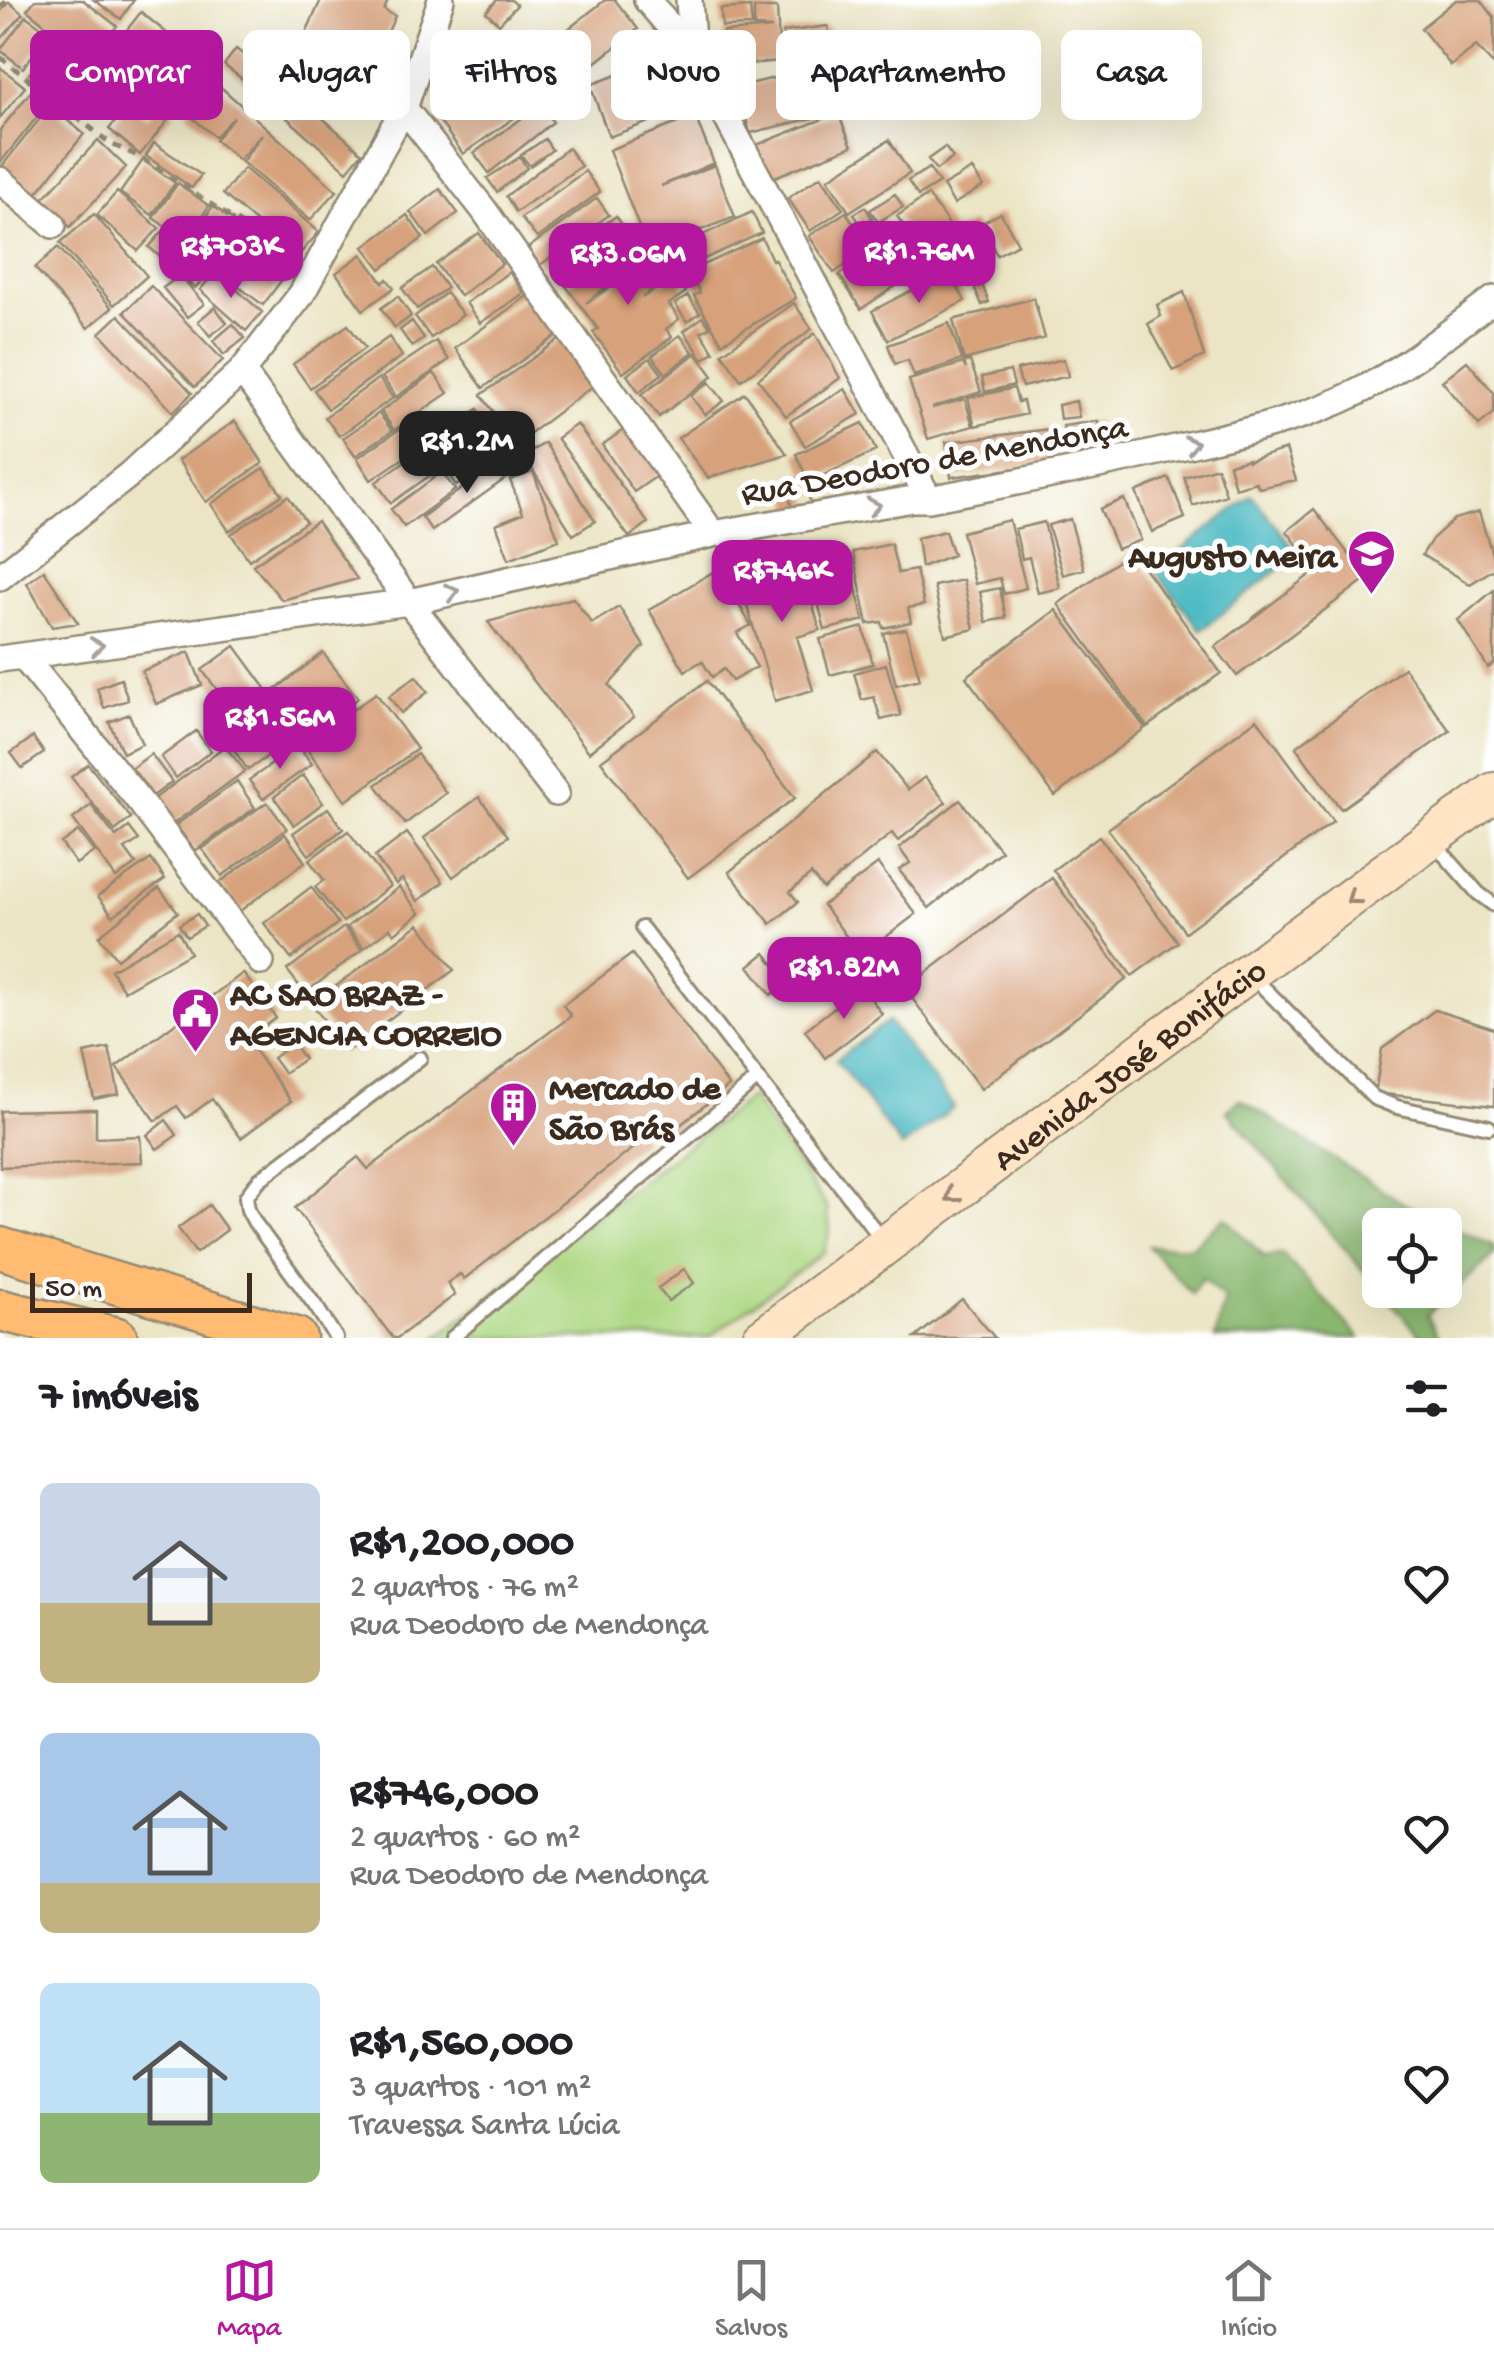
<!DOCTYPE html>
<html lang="pt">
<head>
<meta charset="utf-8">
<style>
	:root { --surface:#fff; --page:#f6f6f6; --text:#202124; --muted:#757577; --line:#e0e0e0; --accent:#b5179e }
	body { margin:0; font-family:"Gochi Hand",sans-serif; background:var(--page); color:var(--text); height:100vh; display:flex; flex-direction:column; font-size:38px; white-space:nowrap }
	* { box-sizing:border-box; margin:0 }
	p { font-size:32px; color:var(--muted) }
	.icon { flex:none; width:55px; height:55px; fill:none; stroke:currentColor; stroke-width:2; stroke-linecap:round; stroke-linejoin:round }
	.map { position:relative; height:1338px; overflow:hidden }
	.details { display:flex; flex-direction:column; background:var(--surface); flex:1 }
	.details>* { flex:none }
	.guide { position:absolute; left:30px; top:30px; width:1435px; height:90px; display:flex; gap:20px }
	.controls { position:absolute; left:1362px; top:1208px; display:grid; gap:20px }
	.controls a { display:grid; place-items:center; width:100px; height:100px; border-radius:15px; background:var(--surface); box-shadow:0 10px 40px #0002; font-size:50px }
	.scale { position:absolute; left:30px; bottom:25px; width:222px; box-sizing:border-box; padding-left:10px; border:5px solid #3b2a1e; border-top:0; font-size:28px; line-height:35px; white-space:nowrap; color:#3b2a1e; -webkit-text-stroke:8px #fff; paint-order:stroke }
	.price { position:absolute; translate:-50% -85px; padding:0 22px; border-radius:20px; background:var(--accent); color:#fff; font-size:32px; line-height:65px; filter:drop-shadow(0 2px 5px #0008) }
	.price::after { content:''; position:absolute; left:50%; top:60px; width:30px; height:22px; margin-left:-15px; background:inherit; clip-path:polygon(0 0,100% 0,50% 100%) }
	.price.active { background:#222; color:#fff }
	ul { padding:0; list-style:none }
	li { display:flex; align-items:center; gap:30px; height:250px; padding:0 40px }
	li span { display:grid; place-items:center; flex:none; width:280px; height:200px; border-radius:15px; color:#555 }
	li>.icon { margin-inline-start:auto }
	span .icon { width:120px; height:120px; fill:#fffc; stroke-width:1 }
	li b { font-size:42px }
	h2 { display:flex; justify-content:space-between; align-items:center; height:120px; padding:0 40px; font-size:42px }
	.chip { padding:0 35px; border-radius:15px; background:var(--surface); box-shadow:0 10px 40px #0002; font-size:35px; line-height:90px }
	.chip.active { background:var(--accent); color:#fff }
	.menu { display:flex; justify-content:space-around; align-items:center; height:140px; border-top:2px solid var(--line); background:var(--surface); font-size:28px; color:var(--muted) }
	.menu a { display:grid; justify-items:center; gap:5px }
	.menu .active { color:var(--accent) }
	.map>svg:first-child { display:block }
</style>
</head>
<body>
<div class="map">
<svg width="1494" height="1338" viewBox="0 0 1494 1338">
	<rect width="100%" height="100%" fill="#fff"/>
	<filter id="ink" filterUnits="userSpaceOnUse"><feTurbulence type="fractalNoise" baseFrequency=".01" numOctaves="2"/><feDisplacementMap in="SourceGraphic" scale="20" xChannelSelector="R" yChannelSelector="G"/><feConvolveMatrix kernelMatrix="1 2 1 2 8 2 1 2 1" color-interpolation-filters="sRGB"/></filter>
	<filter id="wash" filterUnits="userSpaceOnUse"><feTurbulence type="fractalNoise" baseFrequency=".0048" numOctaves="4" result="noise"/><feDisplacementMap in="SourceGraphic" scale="40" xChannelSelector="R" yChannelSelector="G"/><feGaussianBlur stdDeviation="2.25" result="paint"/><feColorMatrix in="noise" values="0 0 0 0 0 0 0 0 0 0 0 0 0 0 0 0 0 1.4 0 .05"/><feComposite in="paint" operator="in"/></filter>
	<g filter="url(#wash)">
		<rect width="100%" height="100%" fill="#ebe5c5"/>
		<path fill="#add883" stroke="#748150" stroke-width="2.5" d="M751,1097L827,1207L830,1230L824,1252L708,1338H436Z"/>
		<path fill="#8ab871" stroke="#627148" stroke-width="2.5" d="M1240,1099L1406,1205L1494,1246V1255L1427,1315L1440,1338H1423L1380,1290H1445V1225H1380V1290L1227,1111Z
			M1225,1217L1264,1257L1282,1254L1360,1338H1215L1225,1299L1202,1278L1192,1294L1148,1246L1191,1247Z"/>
		<path fill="#4bbac3" stroke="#437270" stroke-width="2.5" d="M1252,495L1298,554L1201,630L1155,571Z
			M888,1021L954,1107L902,1147L836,1060Z"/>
		<g id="blocks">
			<path fill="#d7a17b" d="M35,0H83L117,26L103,43L91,34L78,51L27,10Z
				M94,0H134L121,19Z
				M321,0H388L384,10L395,16L378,54L385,58L375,80L367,77L361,91L294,59Z
				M497,0H511L517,5L499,24L486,12Z
				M605,0H615L638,29L565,87L538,53Z
				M1456,0H1481L1494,17V65L1476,46L1451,66L1421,28Z
				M9,2L23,14L0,40V12Z
				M750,7L752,26L722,27L721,9Z
				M754,8H777L780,61L727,66L723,32L772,28L754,27Z
				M141,12L196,57L173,85L118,41Z
				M26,16L49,33L23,68L0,50Z
				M828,26L830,44L863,39L865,58L788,68L783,32Z
				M512,39L525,57L521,63L545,96L463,154L435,115Z
				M56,40L73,53L46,87L29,74Z
				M94,40L115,57L97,79L77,62Z
				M236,49L267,73L255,89L224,65Z
				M665,57L684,109L609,137L590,85Z
				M121,58L153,85L136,106L103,79Z
				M867,60L876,98L820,111L811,73Z
				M0,67L25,87L0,118Z
				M805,70L817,117L750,133L738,87Z
				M86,72L99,83L77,111L64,100Z
				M275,76L362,153L347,171L260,94Z
				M214,81L337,191L310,220L242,162L262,134L239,160L215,140L234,117L215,137L187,113Z
				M33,89L49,102L0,163V130Z
				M160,103L173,114L140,155L109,129L130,104L147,118Z
				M540,105L553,122L489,173L474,153Z
				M50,106L84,134L36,194L2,166Z
				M838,113L852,146L767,180L754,146Z
				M695,116L714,163L661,186L715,165L735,217L648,250L609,150Z
				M545,139L552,150L530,166L521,155Z
				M98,140L126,167L70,227L42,200Z
				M889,140L910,173L849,212L828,179Z
				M154,143L201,175L192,188L146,156Z
				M945,147L953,158L936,170L928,159Z
				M568,148L581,166L516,212L506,196Z
				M520,157L527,168L497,192L487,178Z
				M143,160L175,183L152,215L120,193Z
				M244,168L319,232L297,257L223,194Z
				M929,168L939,183L918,196L908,181Z
				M972,169L983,186L954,204L943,186Z
				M585,171L600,192L537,238L521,218Z
				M821,176L843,209L810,231L788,198Z
				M178,183L209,206L185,240L153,218Z
				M440,189L458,213L428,236L410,212Z
				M117,192L159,228L138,251L97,215Z
				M895,194L903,207L878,222L870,210Z
				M928,195L952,229L911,258L897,239L908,232L897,216Z
				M597,198L609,215L540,265L528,248Z
				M213,206L233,220L205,260L185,245Z
				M865,207L872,218L861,225L854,214Z
				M752,212L762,233L689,266L679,246Z
				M846,212L860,233L853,238L863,253L834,273L809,236Z
				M1001,213L1018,244L997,255L980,224Z
				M94,214L147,276L114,305L60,243Z
				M407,215L423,238L381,269L364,247Z
				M616,216L630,235L566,280L553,262Z
				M236,223L292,266L263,305L206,262Z
				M972,223L981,239L966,248L957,232Z
				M165,229L212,270L195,288L149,247Z
				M479,233L502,264L460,296L436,264Z
				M762,238L772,260L774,259L796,298L722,343L694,296L700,293L690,271Z
				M892,239L915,273L861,309L839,275Z
				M58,247L112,308L88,328L35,268Z
				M610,253L624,272L586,303L651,260L664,281L642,298L679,272L686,281L681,285L686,292L669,304L679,319L666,329L672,337L623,373L593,332L598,329L566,286Z
				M362,254L383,283L387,279L394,288L363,310L336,273Z
				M432,267L447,288L417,309L402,288Z
				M216,271L262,312L246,331L200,290Z
				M949,271L965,301L888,340L872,311Z
				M509,272L524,293L480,323L466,303Z
				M180,275L204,304L187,317L163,288Z
				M981,282L989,302L982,305L974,286Z
				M151,286L223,360L195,387L124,312Z
				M1184,292L1204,356L1173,371L1148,324L1161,316L1157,305Z
				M446,293L463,315L431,338L415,316Z
				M530,294L559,334L483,388L455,348Z
				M398,296L411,316L395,328L381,308Z
				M688,296L700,313L687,322L675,304Z
				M1034,298L1045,338L964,360L953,320Z
				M794,303L812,329L741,380L722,353Z
				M215,307L227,323L210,336L198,321Z
				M119,315L192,393L173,412L100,333Z
				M703,317L710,327L701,332L714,352L703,359L684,331Z
				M412,321L424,338L412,347L400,330Z
				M949,323L962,360L914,376L908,360L895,364L888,345Z
				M233,324L245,338L224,355L213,341Z
				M348,325L365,348L310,388L293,364Z
				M815,333L840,378L786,416L758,379Z
				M680,335L693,352L666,374L652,356Z
				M564,336L597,383L517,443L481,395Z
				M389,337L402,356L328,409L314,390Z
				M436,341L449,360L396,397L382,377Z
				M696,353L713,376L659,417L642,394Z
				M650,358L662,374L639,392L627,375Z
				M1064,359L1068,376L1022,387L1017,370Z
				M970,361L981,392L932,408L965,399L973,426L928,439L909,380L963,363L966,369L964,362Z
				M1467,361L1494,393V413L1479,425L1442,381Z
				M1010,371L1014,385L985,392L982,377Z
				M434,373L448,393L394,430L381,411Z
				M379,378L393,398L339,436L325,417Z
				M709,382L724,401L705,415L691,396Z
				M1014,388L1018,402L1023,401L1026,414L975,426L968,398Z
				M845,389L860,414L805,446L790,421Z
				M745,393L787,454L708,478L678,438Z
				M1076,401L1079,417L1060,419L1058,405Z
				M478,409L493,431L391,503L376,482Z
				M379,413L392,431L355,456L343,438Z
				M419,416L434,438L371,480L357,458Z
				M235,421L263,463L206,502L178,460Z
				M1098,421L1103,456L1069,461L1063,426Z
				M863,423L876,451L809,482L796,454Z
				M577,424L648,523L629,537L557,438Z
				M629,426L661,473L634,492L602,445Z
				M1050,429L1055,463L951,477L946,442Z
				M498,433L509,448L456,486L446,470Z
				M545,443L595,521L573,535L524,456Z
				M1286,449L1296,480L1259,488L1256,482L1235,488L1229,464L1248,459V461Z
				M502,460L512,474L432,531L422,517Z
				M1217,467L1226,495L1193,506L1184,477Z
				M264,468L282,495L229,531L211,504Z
				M442,472L455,490L404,527L391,509Z
				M533,472L559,540L509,559L496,524L523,513L510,480Z
				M803,477L811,504L793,510L784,483Z
				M1169,478L1185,518L1152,532L1136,492Z
				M288,496L306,522L249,560L231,534Z
				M1124,499L1141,540L1117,549L1100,509Z
				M1314,509L1367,578L1237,676L1215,647L1316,570L1287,531Z
				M1479,512L1494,561V569L1470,584L1422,555L1432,539L1454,519Z
				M1070,519L1084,569L1063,575L1048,525Z
				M1009,520L1026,588L1004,594L1000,578L975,584L962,532Z
				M317,521L357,579L282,600L253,565Z
				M1044,522L1060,588L1038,593L1029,557L1022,559L1015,529Z
				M945,531L953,555L921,567L917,538Z
				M891,544L898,573L916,570L924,605L908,608L911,622L883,628L882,622L868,624L853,552Z
				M846,550L864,620L825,630L807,560Z
				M1132,551L1221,673L1147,727L1058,604Z
				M800,561L820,630L797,637L813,690L775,701L739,578Z
				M718,569L751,625L737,633L757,667L732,681L724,669L712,677L702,661L685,671L649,610Z
				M44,570L78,623L52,627L27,583Z
				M963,580L974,629L945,636L934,586Z
				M1000,588L1006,618L986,622L980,592Z
				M1494,590V664L1488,668L1458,620Z
				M573,598L592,623L619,607L644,646L609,685L634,717L589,752L488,622Z
				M1056,610L1145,728L1055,796L966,677Z
				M863,627L873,664L830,675L820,639Z
				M906,629L920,679L896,685L883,633Z
				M235,646L268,691L228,720L210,697L218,691L202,670Z
				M189,652L202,685L156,704L142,671Z
				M323,653L358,698L301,741L267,696Z
				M886,664L901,715L881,720L874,697L862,700L854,673Z
				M1404,668L1450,731L1341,809L1296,747Z
				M416,676L428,692L401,713L389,696Z
				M121,679L128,700L104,708L97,688Z
				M707,681L795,798L688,878L601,761Z
				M376,693L417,749L346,801L304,745Z
				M129,714L142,744L123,753L109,722Z
				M1257,719L1333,822L1185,932L1108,829Z
				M259,722L278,749L248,770L229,743Z
				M196,731L211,751L176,778L161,757Z
				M33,737L44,753L22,768L11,753Z
				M225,746L245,771L173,824L154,799Z
				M298,746L312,764L263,799L249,780Z
				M877,752L908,790L925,777L946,802L898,841L892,833L823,889L811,874L790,892L798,902L771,924L729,872Z
				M151,754L172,782L153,796L132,768Z
				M417,754L446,793L405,824L376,785Z
				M88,764L131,818L115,831L71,777Z
				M303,775L323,803L294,825L274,797Z
				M237,781L255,808L195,851L176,825Z
				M479,797L508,836L453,877L424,838Z
				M960,800L1001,851L929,908L899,870L910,863L899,848Z
				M267,802L287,829L222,876L202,849Z
				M91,805L116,837L129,827L139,840L125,849L136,864L116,878L73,819Z
				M328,808L343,829L309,855L293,833Z
				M78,831L94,852L76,864L61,843Z
				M348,831L390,886L343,922L315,887L324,880L309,860Z
				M407,833L443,882L418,901L402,879L396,884L375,857Z
				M285,834L305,862L240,911L219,883Z
				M1099,836L1178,942L1132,976L1053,870Z
				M151,859L165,879L113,916L98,896Z
				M878,864L916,914L861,956L823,905Z
				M1052,878L1127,979L981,1089L905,989Z
				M311,887L338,923L291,959L264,923Z
				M399,887L420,913L394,934L390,928L364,948L347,927Z
				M159,888L178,912L117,959L99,936Z
				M197,914L205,926L187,937L179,925Z
				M419,924L454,970L347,1051L312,1004Z
				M344,927L362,950L305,993L287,970Z
				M178,931L190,953L124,991L111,970Z
				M765,953L788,982L771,995L749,966Z
				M632,954L729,1086L664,1138L651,1121L638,1131L644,1140L464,1279L460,1274L447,1283L455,1295L397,1338H393L295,1208L358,1157L368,1169L571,1016L563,1005Z
				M243,973L276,1018L247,1040L291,1101L241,1138L212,1099L186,1118L177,1106L156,1121L116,1067Z
				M862,986L882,1014L825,1058L805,1030Z
				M1435,1010L1494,1029V1106L1375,1093L1382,1049Z
				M293,1043L304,1059L284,1073L273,1058Z
				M109,1048L119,1094L94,1099L84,1053Z
				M96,1109V1138L140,1136L142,1162L0,1167V1111Z
				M166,1120L177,1135L157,1149L147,1135Z
				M209,1205L227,1230L196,1253L178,1228Z
				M684,1269L694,1283L668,1301L658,1288Z
				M962,1299L995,1338H915Z"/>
		</g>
	</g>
	<g filter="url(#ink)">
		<use href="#blocks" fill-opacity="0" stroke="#938872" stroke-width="2.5"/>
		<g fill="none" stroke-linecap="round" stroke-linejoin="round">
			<defs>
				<path id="lane" d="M1434,843L1478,893L1494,905
					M642,928L884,1242
					M1251,975L1374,1098L1397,1107L1489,1127
					M336,1338L317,1308L255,1223L248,1210L246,1197L259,1180L420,1058
					M452,1338L758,1078"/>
				<path id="street" d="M647,0L693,54L929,499
					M689,0L693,54
					M404,108L484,210L713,534
					M0,180L53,225
					M242,371L409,602L556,793
					M0,577L130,474L242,371L301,295L404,108L441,0
					M23,656L141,803L261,962
					M0,659L409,602L713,534L913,499H929C1019,482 1108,464 1197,443C1251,430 1306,418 1356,393C1405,368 1450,332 1494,299"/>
				<g id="secondary">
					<path id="s1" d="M762,1338L1143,1051L1494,792"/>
				</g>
				<path id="primary" d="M0,1248L296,1338
					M0,1310L117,1338"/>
			</defs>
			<use href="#lane" stroke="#938872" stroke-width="18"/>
			<use href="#street" stroke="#938872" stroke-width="30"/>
			<use href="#secondary" stroke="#938872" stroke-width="42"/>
			<use href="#primary" stroke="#938872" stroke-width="45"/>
			<path stroke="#938872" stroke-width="5" stroke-dasharray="8 8" stroke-linecap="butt" d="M0,7L7,0
				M0,57L111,144L140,157L290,257"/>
			<use href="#lane" stroke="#fff" stroke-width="12"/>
			<use href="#street" stroke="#fff" stroke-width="25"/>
			<use href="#secondary" stroke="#ffe4c6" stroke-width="38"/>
			<use href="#primary" stroke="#ffbb71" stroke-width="40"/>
		</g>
		<defs><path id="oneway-chevron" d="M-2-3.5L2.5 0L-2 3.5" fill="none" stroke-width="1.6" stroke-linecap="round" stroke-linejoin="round" transform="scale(2.5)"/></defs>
		<g stroke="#a79f9a">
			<use href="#oneway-chevron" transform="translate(1192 444) rotate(-13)"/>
			<use href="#oneway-chevron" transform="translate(874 506) rotate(-10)"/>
			<use href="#oneway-chevron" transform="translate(452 592) rotate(-13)"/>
			<use href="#oneway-chevron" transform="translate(97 646) rotate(-8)"/>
		</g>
		<g stroke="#9d8772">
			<use href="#oneway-chevron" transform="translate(1353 898) rotate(144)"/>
			<use href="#oneway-chevron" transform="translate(952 1196) rotate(143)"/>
		</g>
	</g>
	<defs>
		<symbol id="school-pin" viewBox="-11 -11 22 30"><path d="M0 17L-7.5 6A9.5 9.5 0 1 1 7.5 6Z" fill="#b5179e" stroke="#fff"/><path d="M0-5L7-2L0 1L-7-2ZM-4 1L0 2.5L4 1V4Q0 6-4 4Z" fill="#fff"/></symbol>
		<symbol id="civic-pin" viewBox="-11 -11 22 30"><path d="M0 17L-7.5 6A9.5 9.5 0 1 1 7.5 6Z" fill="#b5179e" stroke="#fff"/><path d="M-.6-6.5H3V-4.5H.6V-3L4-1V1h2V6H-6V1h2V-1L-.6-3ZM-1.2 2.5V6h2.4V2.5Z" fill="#fff"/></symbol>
		<symbol id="building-pin" viewBox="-11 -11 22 30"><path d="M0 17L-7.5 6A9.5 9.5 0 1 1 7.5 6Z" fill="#b5179e" stroke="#fff"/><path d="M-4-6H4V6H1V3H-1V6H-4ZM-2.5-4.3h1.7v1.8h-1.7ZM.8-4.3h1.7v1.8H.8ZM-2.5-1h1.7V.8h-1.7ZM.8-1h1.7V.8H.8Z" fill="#fff"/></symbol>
	</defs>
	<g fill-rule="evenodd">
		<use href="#school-pin" x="1344" y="526" width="55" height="75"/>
		<use href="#civic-pin" x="168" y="984" width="55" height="75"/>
		<use href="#building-pin" x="486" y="1078" width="55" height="75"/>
	</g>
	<g text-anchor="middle" stroke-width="10" stroke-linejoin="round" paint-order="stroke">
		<g font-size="35" fill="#3b2a1e" stroke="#fff">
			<text transform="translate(934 458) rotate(-10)" y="12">Rua Deodoro de Mendonça</text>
			<text dy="12" stroke="none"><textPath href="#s1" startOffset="458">Avenida José Bonifácio</textPath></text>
		</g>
		<g font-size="35" font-weight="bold" fill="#3b2a1e" stroke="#fff" text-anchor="start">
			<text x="1337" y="566" text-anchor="end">Augusto Meira</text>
			<text x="230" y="1004">AC SAO BRAZ -<tspan x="230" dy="40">AGENCIA CORREIO</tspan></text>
			<text x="549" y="1098">Mercado de<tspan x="549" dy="40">São Brás</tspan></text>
		</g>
	</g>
</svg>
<div class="controls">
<a><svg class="icon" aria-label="locate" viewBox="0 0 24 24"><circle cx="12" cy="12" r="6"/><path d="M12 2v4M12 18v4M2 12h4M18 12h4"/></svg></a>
</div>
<div class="scale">50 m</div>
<b class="price" style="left:231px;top:301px">R$703K</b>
<b class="price" style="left:919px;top:306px">R$1.76M</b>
<b class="price" style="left:628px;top:308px">R$3.06M</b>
<b class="price active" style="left:467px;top:496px">R$1.2M</b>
<b class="price" style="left:782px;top:625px">R$746K</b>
<b class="price" style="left:280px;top:772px">R$1.56M</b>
<b class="price" style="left:844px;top:1022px">R$1.82M</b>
<div class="guide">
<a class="chip active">Comprar</a>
<a class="chip">Alugar</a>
<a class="chip">Filtros</a>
<a class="chip">Novo</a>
<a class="chip">Apartamento</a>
<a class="chip">Casa</a>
</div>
</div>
<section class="details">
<h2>7 imóveis<svg class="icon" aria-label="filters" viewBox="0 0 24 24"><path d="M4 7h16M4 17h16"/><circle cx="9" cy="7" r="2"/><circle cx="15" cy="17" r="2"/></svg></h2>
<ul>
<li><span style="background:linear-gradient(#c9d6e8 60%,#c2b280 0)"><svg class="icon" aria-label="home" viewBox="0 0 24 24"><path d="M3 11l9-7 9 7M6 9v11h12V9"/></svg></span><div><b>R$1,200,000</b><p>2 quartos · 76 m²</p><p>Rua Deodoro de Mendonça</p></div><svg class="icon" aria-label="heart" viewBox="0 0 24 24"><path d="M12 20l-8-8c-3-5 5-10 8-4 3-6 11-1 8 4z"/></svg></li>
<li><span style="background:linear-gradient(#a9c7e8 75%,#c2b280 0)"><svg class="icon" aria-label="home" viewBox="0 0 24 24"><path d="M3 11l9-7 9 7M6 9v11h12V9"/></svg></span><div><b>R$746,000</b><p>2 quartos · 60 m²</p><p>Rua Deodoro de Mendonça</p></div><svg class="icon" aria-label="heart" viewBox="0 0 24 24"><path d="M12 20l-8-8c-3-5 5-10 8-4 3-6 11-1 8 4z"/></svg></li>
<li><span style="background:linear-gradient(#bfe0f5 65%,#8fb573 0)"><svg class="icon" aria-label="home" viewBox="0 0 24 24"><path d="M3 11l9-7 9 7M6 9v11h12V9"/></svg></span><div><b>R$1,560,000</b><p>3 quartos · 101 m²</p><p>Travessa Santa Lúcia</p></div><svg class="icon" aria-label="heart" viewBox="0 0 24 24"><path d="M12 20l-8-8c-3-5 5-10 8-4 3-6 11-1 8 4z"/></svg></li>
</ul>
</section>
<nav class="menu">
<a class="active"><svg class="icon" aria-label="map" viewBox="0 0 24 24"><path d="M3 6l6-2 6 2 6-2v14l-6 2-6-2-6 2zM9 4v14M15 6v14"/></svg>Mapa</a>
<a><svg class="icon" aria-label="saved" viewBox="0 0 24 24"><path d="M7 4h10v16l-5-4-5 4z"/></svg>Salvos</a>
<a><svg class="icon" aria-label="home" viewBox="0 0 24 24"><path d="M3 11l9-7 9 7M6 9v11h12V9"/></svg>Início</a>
</nav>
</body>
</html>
